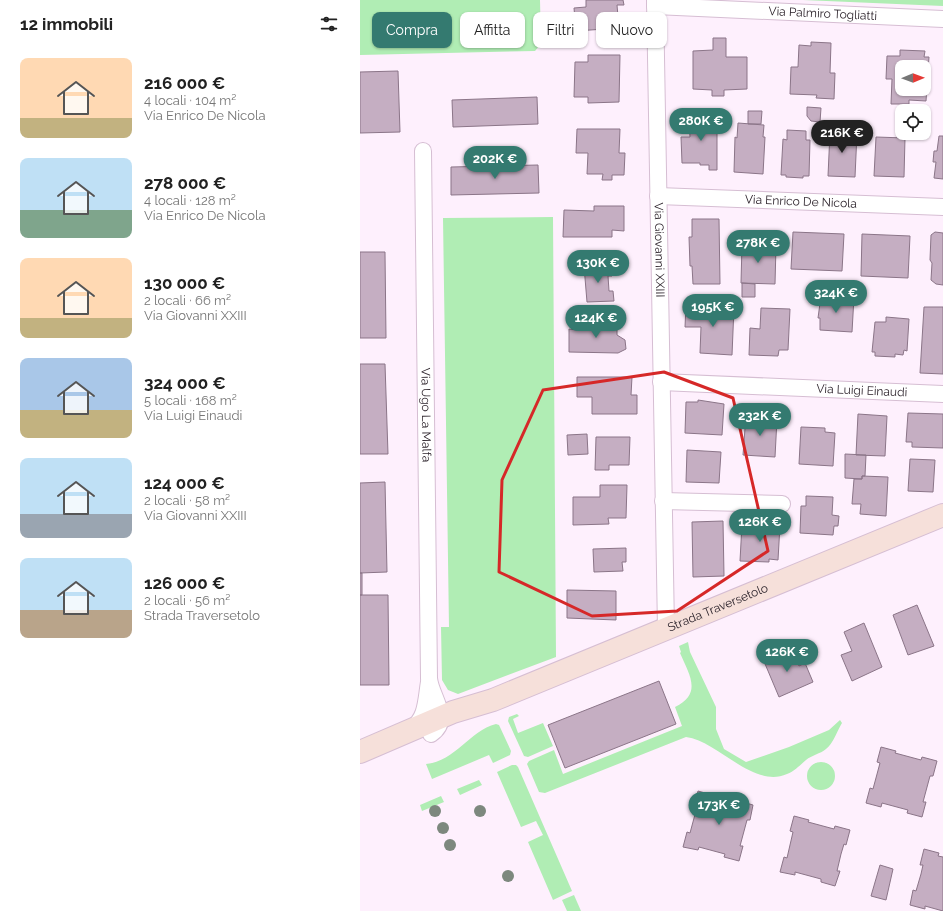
<!DOCTYPE html>
<html lang="it">
<head>
<meta charset="utf-8">
<style>
	:root { --surface:#fff; --page:#f6f6f6; --text:#222; --muted:#767676; --accent:#347a70 }
	body { margin:0; font-family:Raleway,sans-serif; background:var(--page); color:var(--text); height:100vh; display:flex; flex-direction:column; font-size:15px; white-space:nowrap }
	* { box-sizing:border-box; margin:0 }
	p { font-size:13px; color:var(--muted) }
	.icon { flex:none; width:22px; height:22px; fill:none; stroke:currentColor; stroke-width:2; stroke-linecap:round; stroke-linejoin:round }
	.map { position:relative; flex:1; overflow:hidden }
	.drawer { display:flex; flex-direction:column; background:var(--surface); width:360px }
	.drawer>* { flex:none }
	.hud { position:absolute; left:12px; top:12px; width:380px; height:36px; display:flex; gap:8px }
	.needle { width:26px; rotate:89deg }
	.fabs { position:absolute; left:535px; top:60px; display:grid; gap:8px }
	.fabs a { display:grid; place-items:center; width:36px; height:36px; border-radius:8px; background:var(--surface); box-shadow:0 1px 3px #0004; font-size:20px }
	.price { position:absolute; translate:-50% -34px; padding:0 9px; border-radius:14px; background:var(--accent); color:#fff; font-size:13px; line-height:26px; filter:drop-shadow(0 1px 2px #0008) }
	.price::after { content:''; position:absolute; left:50%; top:24px; width:12px; height:9px; margin-left:-6px; background:inherit; clip-path:polygon(0 0,100% 0,50% 100%) }
	.price.on { background:#222; color:#fff }
	ul { padding:0; list-style:none }
	li { display:flex; align-items:center; gap:12px; height:100px; padding:0 20px }
	li span { display:grid; place-items:center; flex:none; width:112px; height:80px; border-radius:8px; color:#555 }
	li>.icon { margin-inline-start:auto }
	span .icon { width:48px; height:48px; fill:#fffc; stroke-width:1 }
	li b { font-size:17px }
	h2 { display:flex; justify-content:space-between; align-items:center; height:48px; padding:0 20px; font-size:17px }
	.pill { padding:0 14px; border-radius:8px; background:var(--surface); box-shadow:0 1px 3px #0004; font-size:14px; line-height:36px }
	.pill.on { background:var(--accent); color:#fff }
	main { display:flex; flex:1; min-height:0 }
	.map>svg:first-child { display:block }
</style>
</head>
<body>
<main>
<section class="drawer">
<h2>12 immobili<svg class="icon" aria-label="filters" viewBox="0 0 24 24"><path d="M4 7h16M4 17h16"/><circle cx="9" cy="7" r="2"/><circle cx="15" cy="17" r="2"/></svg></h2>
<ul>
<li><span style="background:linear-gradient(#ffd9b3 75%,#c2b280 0)"><svg class="icon" aria-label="home" viewBox="0 0 24 24"><path d="M3 11l9-7 9 7M6 9v11h12V9"/></svg></span><div><b>216 000 €</b><p>4 locali · 104 m²</p><p>Via Enrico De Nicola</p></div></li>
<li><span style="background:linear-gradient(#bfe0f5 65%,#7fa58c 0)"><svg class="icon" aria-label="home" viewBox="0 0 24 24"><path d="M3 11l9-7 9 7M6 9v11h12V9"/></svg></span><div><b>278 000 €</b><p>4 locali · 128 m²</p><p>Via Enrico De Nicola</p></div></li>
<li><span style="background:linear-gradient(#ffd9b3 75%,#c2b280 0)"><svg class="icon" aria-label="home" viewBox="0 0 24 24"><path d="M3 11l9-7 9 7M6 9v11h12V9"/></svg></span><div><b>130 000 €</b><p>2 locali · 66 m²</p><p>Via Giovanni XXIII</p></div></li>
<li><span style="background:linear-gradient(#a9c7e8 65%,#c2b280 0)"><svg class="icon" aria-label="home" viewBox="0 0 24 24"><path d="M3 11l9-7 9 7M6 9v11h12V9"/></svg></span><div><b>324 000 €</b><p>5 locali · 168 m²</p><p>Via Luigi Einaudi</p></div></li>
<li><span style="background:linear-gradient(#bfe0f5 70%,#9aa5b1 0)"><svg class="icon" aria-label="home" viewBox="0 0 24 24"><path d="M3 11l9-7 9 7M6 9v11h12V9"/></svg></span><div><b>124 000 €</b><p>2 locali · 58 m²</p><p>Via Giovanni XXIII</p></div></li>
<li><span style="background:linear-gradient(#bfe0f5 65%,#b9a48a 0)"><svg class="icon" aria-label="home" viewBox="0 0 24 24"><path d="M3 11l9-7 9 7M6 9v11h12V9"/></svg></span><div><b>126 000 €</b><p>2 locali · 56 m²</p><p>Strada Traversetolo</p></div></li>
</ul>
</section>
<div class="map">
<svg width="583" height="911" viewBox="0 0 583 911">
	<rect width="100%" height="100%" fill="#fef0fd"/>
	<path fill="#b0edb4" d="M0,0H180L181,44L175,51L0,55Z
		M443,0H583V6Z
		M193,217L196,657L98,694L88,690L82,680L81,627H89L83,218Z
		M328,642L330,652L356,707V729L364,749L386,762L429,747L469,730L480,720L482,723C477,731 473,744 466,749C460,754 452,755 446,760C440,765 435,771 427,774C393,789 358,741 326,737L185,793L179,792L167,764L169,761L194,750L203,774L322,726L315,707C343,694 329,674 320,653L321,652L319,646Z
		M157,714L159,716L153,719L158,733L183,723L193,746L168,757L164,756L148,721L149,717Z
		M136,724L139,725L151,751L150,755L133,763L129,755L72,779L66,764C96,761 109,731 136,724Z
		M447 776a14 14 0 1 1 28 0a14 14 0 1 1-28 0Z
		M152,765H156L158,767L212,891L193,900L168,842L183,835L176,821L161,827L137,772Z
		M119,780L122,785L100,795L97,789Z
		M81,796L84,802L62,811L60,805Z
		M214,895L221,911H207L202,900Z"/>
	<path fill="#c5aec2" stroke="#8b7588" fill-rule="evenodd" d="M226,0H263L264,5H257L259,28L216,31L214,8L226,7Z
		M353,38H366V57H387V89L364,90V96H352V90L333,89V51L353,50Z
		M451,42L471,43L470,73H475L474,99L456,98L457,95L430,94L431,67H438L439,45L451,46Z
		M540,50L565,51L564,57H569L566,101L549,100V104H531L532,79H526L527,56H540ZM542,67H564V89H542Z
		M228,55H260L259,102L228,103V97H214L215,62H228Z
		M38,71L40,132L0,133V72Z
		M177,97L178,124L93,127L92,100Z
		M447,107L461,108L460,122L451,121L447,116Z
		M388,111H402L401,124H388Z
		M357,115V170H349V165H340V163H322L321,137H330L329,116Z
		M378,123L404,125L403,137H405L403,174L374,172L375,137L377,138Z
		M217,129H260L259,153H265L264,175H252V180H242L243,174H227L228,153H216Z
		M427,130L446,131V140H450L449,176H443V178L426,177V175H421L423,139L427,140Z
		M470,132L497,133L495,177L468,176Z
		M579,136H583V179L574,178L576,162H573L574,151H577Z
		M516,137L545,138L544,177L514,176Z
		M178,165L179,193L91,195V167Z
		M234,206H264V231L252,230V237H203L204,210L234,211Z
		M332,219H359L360,284H333L332,266H330L329,237H332Z
		M433,232L484,234L482,271L431,269Z
		M575,232L583,233V285L576,284L571,280L572,263L570,260L571,235Z
		M502,234L550,236L548,278L501,276Z
		M382,245L416,246L415,284L381,283Z
		M0,252H25L26,338H0Z
		M224,266H251L252,276H248L249,291H253L254,301L227,302Z
		M382,283L395,284V297H382Z
		M461,296L494,297L492,332L460,330V318H458Z
		M326,305L374,307L372,355L340,353L341,327H325Z
		M564,307H583V374L560,373Z
		M401,308L430,309L428,350H419L418,356L389,355L390,328L400,329Z
		M526,317L549,319L547,351L544,350L543,355L535,354V357L515,356V352H512L515,322H526Z
		M217,323L257,324V335L265,340L266,349L258,353L209,352V329L217,330Z
		M0,364H25L28,454H0Z
		M217,377H272L271,395H277V414H232V397H217Z
		M338,400L364,404L362,435L325,433L326,402H338Z
		M548,413L583,414V448L552,447V442H546Z
		M498,414L527,416L525,456L496,455Z
		M386,415H400V419H417L415,457L383,455Z
		M441,427L465,428V432L475,433L473,466L439,464Z
		M227,434L228,454L208,455L207,435Z
		M236,437H270L269,465H249V470H235Z
		M327,450L361,452L359,483L326,482Z
		M485,454L506,455L505,476H502V479L485,478Z
		M550,459L575,460L573,492L548,491Z
		M502,476L528,477L526,516L500,514L501,504H492L494,479H502Z
		M25,482L27,572L0,573V483Z
		M240,485H267L266,518H248L249,524L213,525V497H240Z
		M446,496L473,497L472,515L479,516L478,526H474L473,535L440,533L441,506H446Z
		M363,521L364,576L333,577L332,522Z
		M382,524L420,525L418,560L409,559V562L380,561Z
		M266,548V562H262L263,571L234,572L233,549Z
		M0,573H2V595H0Z
		M207,590L256,591V620L207,618Z
		M0,595H28L29,685H0Z
		M557,605L574,646L548,655L533,615Z
		M504,623L522,667L492,681L481,655L492,651L484,632Z
		M423,651L425,657L434,654L439,666L445,663L453,682L419,697L403,659Z
		M299,681L316,724L205,768L188,725Z
		M521,747L536,751L535,753L561,760L562,757L577,761L573,776H570L563,802H566L562,817L547,813L548,810L522,803L521,807L506,803L510,788L513,789L520,763L517,762Z
		M338,791L352,795V797L378,804L379,801L393,805L390,820H387L380,846H383L379,861L364,857L365,854L339,847L338,850L323,847L327,832L330,833L337,807L334,806Z
		M434,816L449,820L448,822L474,829L475,826L490,830L486,845L484,844L481,854L477,871H480L475,886L461,882V879L435,872V875L420,872L424,857L427,858L433,832L430,831Z
		M564,849L579,853L578,856L583,857V911L565,906V909L550,905L553,890L556,891L561,874L563,865H560Z
		M520,865L533,869L526,900L511,896Z"/>
	<g fill="none" stroke-linecap="round" stroke-linejoin="round">
		<defs>
			<g id="street">
				<path id="s1" d="M295,0L306,629"/>
				<path id="s2" d="M295,6L583,19"/>
				<path id="s3" d="M63,151L69,678C70,696 93,719 71,734"/>
				<path id="s4" d="M298,196L583,207"/>
				<path id="s5" d="M301,382L583,394"/>
				<path d="M303,501L422,504"/>
				<path d="M51,729C67,719 66,699 69,682"/>
			</g>
			<g id="secondary">
				<path id="s6" d="M0,752L93,712L133,700L583,515"/>
			</g>
		</defs>
		<use href="#street" stroke="#d6bed3" stroke-width="18"/>
		<use href="#secondary" stroke="#d6bed3" stroke-width="24"/>
		<use href="#street" stroke="#fff" stroke-width="16"/>
		<use href="#secondary" stroke="#f6e0da" stroke-width="22"/>
	</g>
	<g fill="#7d887e">
		<circle cx="75" cy="811" r="6"/>
		<circle cx="120" cy="811" r="6"/>
		<circle cx="83" cy="828" r="6"/>
		<circle cx="90" cy="845" r="6"/>
		<circle cx="148" cy="876" r="6"/>
	</g>
	<path fill="none" stroke="#d62828" stroke-width="3" stroke-linejoin="round" d="M304,372L373,398L408,551L317,611L232,616L139,572L142,480L183,390Z"/>
	<g text-anchor="middle" stroke-width="4" stroke-linejoin="round" paint-order="stroke">
		<g font-size="12" fill="#2d242c" stroke="#fff">
			<text dy="4" stroke="none"><textPath href="#s2" startOffset="168">Via Palmiro Togliatti</textPath></text>
			<text dy="4" stroke="none"><textPath href="#s4" startOffset="143">Via Enrico De Nicola</textPath></text>
			<text dy="4" stroke="none"><textPath href="#s1" startOffset="250">Via Giovanni XXIII</textPath></text>
			<text dy="4" stroke="none"><textPath href="#s5" startOffset="201">Via Luigi Einaudi</textPath></text>
			<text dy="4" stroke="none"><textPath href="#s3" startOffset="264">Via Ugo La Malfa</textPath></text>
			<text dy="4" stroke="none"><textPath href="#s6" startOffset="386">Strada Traversetolo</textPath></text>
		</g>
	</g>
</svg>
<div class="fabs">
<a><svg class="needle" viewBox="-14 -14 28 28"><path d="M0-13l5 13h-10z" fill="#e53935"/><path d="M0 13l5-13h-10z" fill="#767676"/></svg></a>
<a><svg class="icon" aria-label="locate" viewBox="0 0 24 24"><circle cx="12" cy="12" r="6"/><path d="M12 2v4M12 18v4M2 12h4M18 12h4"/></svg></a>
</div>
<b class="price" style="left:341px;top:142px">280K €</b>
<b class="price on" style="left:482px;top:154px">216K €</b>
<b class="price" style="left:135px;top:180px">202K €</b>
<b class="price" style="left:398px;top:264px">278K €</b>
<b class="price" style="left:238px;top:284px">130K €</b>
<b class="price" style="left:476px;top:314px">324K €</b>
<b class="price" style="left:353px;top:328px">195K €</b>
<b class="price" style="left:236px;top:339px">124K €</b>
<b class="price" style="left:400px;top:437px">232K €</b>
<b class="price" style="left:400px;top:543px">126K €</b>
<b class="price" style="left:427px;top:673px">126K €</b>
<b class="price" style="left:359px;top:826px">173K €</b>
<div class="hud">
<a class="pill on">Compra</a>
<a class="pill">Affitta</a>
<a class="pill">Filtri</a>
<a class="pill">Nuovo</a>
</div>
</div>
</main>
</body>
</html>
